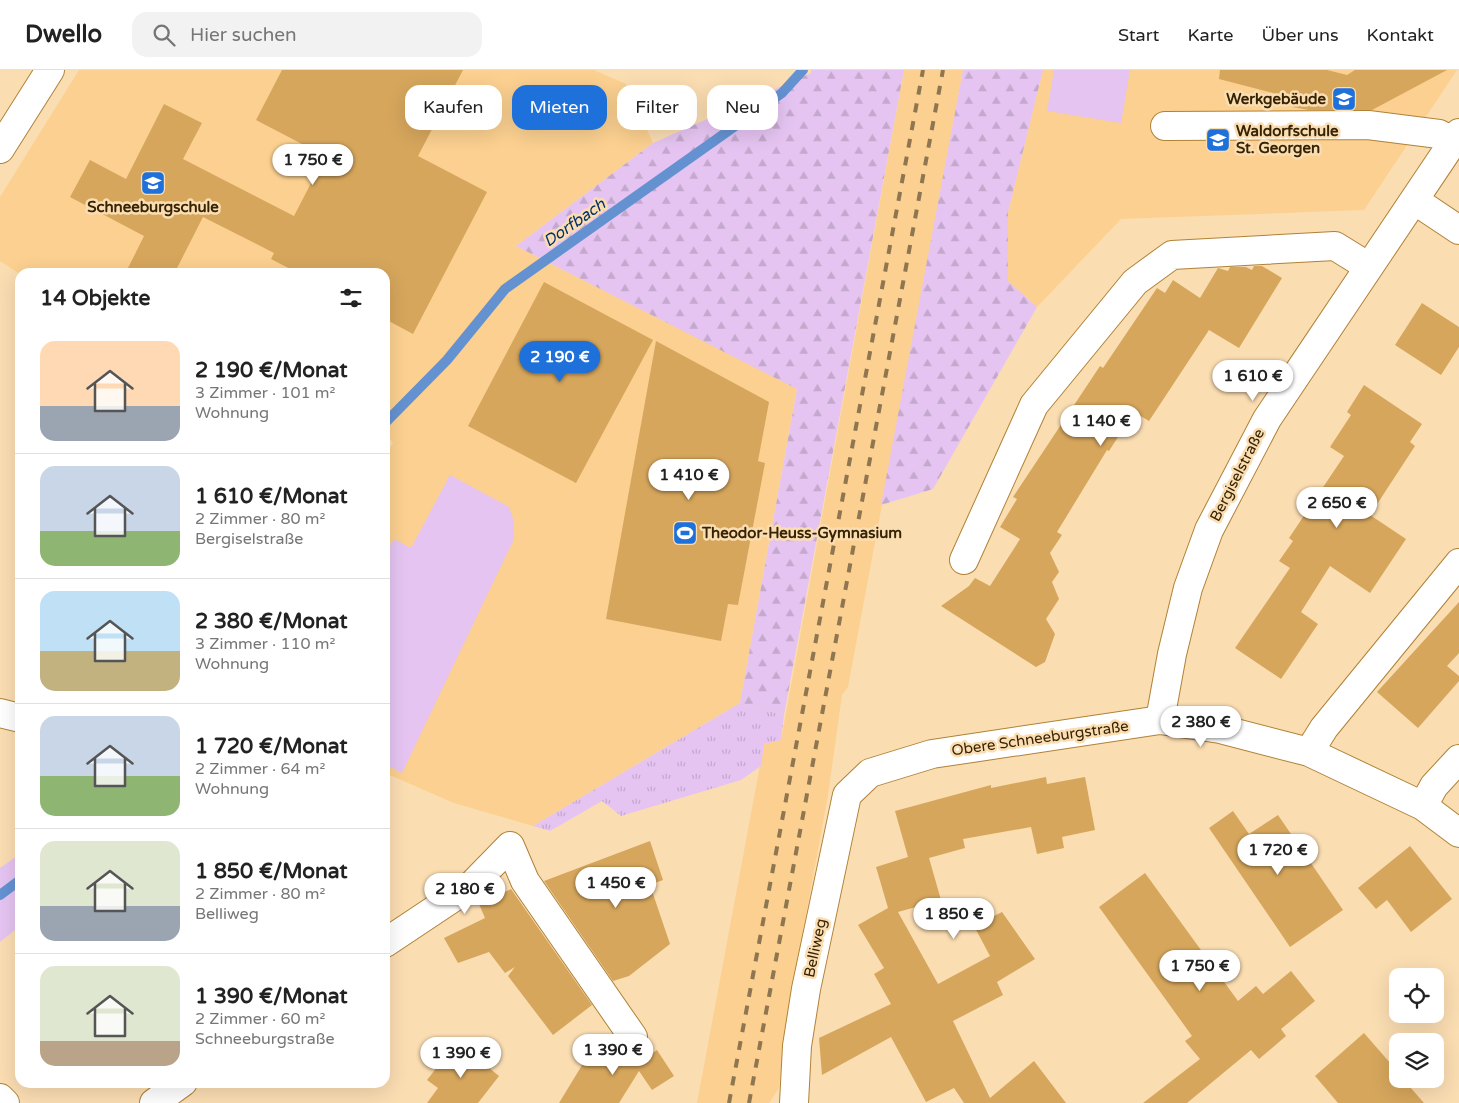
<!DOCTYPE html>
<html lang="de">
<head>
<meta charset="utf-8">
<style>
	:root { --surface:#fff; --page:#f2f2f2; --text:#222; --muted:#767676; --line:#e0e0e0; --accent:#1e71db }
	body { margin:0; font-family:"Varela Round",sans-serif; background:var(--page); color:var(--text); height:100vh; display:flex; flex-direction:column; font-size:19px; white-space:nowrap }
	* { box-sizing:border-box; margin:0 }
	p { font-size:16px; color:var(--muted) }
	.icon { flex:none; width:28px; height:28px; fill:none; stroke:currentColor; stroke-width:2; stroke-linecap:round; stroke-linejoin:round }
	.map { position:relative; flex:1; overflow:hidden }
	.panel { position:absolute; left:15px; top:198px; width:375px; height:820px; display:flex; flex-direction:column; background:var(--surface); border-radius:15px; box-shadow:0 5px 20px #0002 }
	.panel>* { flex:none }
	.guide { position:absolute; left:405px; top:15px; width:475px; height:45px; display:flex; gap:10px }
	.tools { position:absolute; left:1389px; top:898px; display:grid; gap:10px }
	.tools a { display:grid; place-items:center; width:55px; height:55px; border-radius:10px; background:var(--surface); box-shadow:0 5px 20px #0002; font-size:25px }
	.price { position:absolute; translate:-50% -42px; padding:0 11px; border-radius:18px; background:#fff; color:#222; font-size:16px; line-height:32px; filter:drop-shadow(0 1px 2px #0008) }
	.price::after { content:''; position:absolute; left:50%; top:30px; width:15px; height:11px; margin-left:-8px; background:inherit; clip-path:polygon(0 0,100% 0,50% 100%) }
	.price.current { background:var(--accent); color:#fff }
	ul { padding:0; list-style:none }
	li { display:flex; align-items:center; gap:15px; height:125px; padding:0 25px }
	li+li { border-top:1px solid var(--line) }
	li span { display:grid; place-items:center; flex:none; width:140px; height:100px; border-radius:15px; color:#555 }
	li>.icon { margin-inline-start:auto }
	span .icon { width:60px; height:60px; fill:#fffc; stroke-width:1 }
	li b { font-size:21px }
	h2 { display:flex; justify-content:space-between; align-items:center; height:60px; padding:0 25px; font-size:21px }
	.pill { padding:0 18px; border-radius:15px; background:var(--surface); box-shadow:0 5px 20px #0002; font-size:18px; line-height:45px }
	.pill.current { background:var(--accent); color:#fff }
	header { display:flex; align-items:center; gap:30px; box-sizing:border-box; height:70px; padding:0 25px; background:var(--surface); border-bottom:1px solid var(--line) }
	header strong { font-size:24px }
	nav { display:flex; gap:28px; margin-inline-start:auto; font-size:18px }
	.search { width:350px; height:45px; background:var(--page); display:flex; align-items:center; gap:12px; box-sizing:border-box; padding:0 18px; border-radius:15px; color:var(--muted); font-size:19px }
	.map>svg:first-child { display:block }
</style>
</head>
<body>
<header>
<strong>Dwello</strong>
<div class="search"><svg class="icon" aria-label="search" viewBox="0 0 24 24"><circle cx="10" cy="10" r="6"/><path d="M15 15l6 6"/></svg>Hier suchen</div>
<nav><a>Start</a><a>Karte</a><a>Über uns</a><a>Kontakt</a></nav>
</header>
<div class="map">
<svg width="1459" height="1033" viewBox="0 0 1459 1033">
	<defs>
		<pattern id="grass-tufts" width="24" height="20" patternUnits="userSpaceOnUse" patternTransform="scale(1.25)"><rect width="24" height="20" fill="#e5c4f1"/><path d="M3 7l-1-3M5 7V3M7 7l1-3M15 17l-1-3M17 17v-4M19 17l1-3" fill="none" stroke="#c5a8cd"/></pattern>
		<pattern id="forest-firs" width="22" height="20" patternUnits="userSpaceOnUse" patternTransform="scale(1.25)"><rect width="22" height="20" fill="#e5c4f1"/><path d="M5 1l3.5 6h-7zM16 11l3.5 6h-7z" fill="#c5a8cd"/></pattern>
	</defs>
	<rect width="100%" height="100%" fill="#fbddb2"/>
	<path fill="#fbd090" d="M79,0H594L626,14L653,73L516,176L797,318L740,633L533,756L454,733L385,703V385L393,373L385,362V202L20,204L0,191V127Z
		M904,0H963L848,617L842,625L828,725L785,959L779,1018L769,1033H697L764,674L781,670Z
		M1043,0H1457L1364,140L1121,149L1037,237L1008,211V142Z"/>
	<path fill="url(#grass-tufts)" d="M740,633L784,645L781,670L764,674L761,696L741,710L621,746L602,731L550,761L533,756Z"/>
	<path fill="url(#forest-firs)" d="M811,0H904L784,645L740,633L797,319L516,176L653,73L811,3Z
		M963,0H1043L1008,142V211L1037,237L933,419L881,435Z"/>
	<path fill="#e5c4f1" d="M1054,0H1130L1121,53L1047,41Z
		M450,405L509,437L514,452V469L402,703L385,694V484L394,469L411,478Z
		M20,784V856L0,872V798Z"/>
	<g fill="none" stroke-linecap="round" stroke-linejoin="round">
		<path stroke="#6492d1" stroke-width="10" d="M385,353L447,290L505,219L782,23L803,0
			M0,825L20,810"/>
	</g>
	<path fill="#d6a65c" d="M282,0H463L418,86L487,122L413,264L385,249V202H296L271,189L274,183L203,147L175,202H126L144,166L70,127L90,90L126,109L164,34L202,53L183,89L294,146L325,86L256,50Z
		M1220,0H1327L1347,5L1355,0H1447L1372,40H1309L1292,37L1296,29L1219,9Z
		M1254,196H1262L1282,208L1239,278L1209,260L1149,351L1134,342L1109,381L1107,380L1057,462L1062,465L1050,483L1059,502L1052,512L1059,529L1046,549L1055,564L1045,592L1036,597L941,536L969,516L975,508L990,516L1020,469L1000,457L1017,429L1013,427L1100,296L1103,298L1157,218L1165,223L1173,210L1200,228L1218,198L1228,201L1230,197H1246L1252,200Z
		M544,212L653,270L576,413L468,356Z
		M1422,233L1459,257V277L1441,305L1395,275Z
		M656,271L769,332L758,391L765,393L738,535L728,534L721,571L606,549Z
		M1364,315L1422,354L1410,372L1415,376L1370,445L1406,469L1370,523L1330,496L1301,542L1318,554L1281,609L1235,578L1290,498L1279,491L1293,471L1289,468L1344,386L1330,377L1351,345L1347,342Z
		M1459,532V583L1447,596L1459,606V611L1418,658L1377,622Z
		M1046,707L1047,714L1085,707L1095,760L1062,767L1064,778L1037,784L1031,757L963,769L965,778L929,788L941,830L898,842L938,914L990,886L974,856L1002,842L1035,889L997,912L1003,925L953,951L990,1028L1034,991L1066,1033H964L954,1018L926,1032L891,967L822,1005L819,968L891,934L874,904L884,898L858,855L888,838L876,797L908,787L895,741L991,715V718Z
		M1233,741L1249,764L1278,745L1343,840L1290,877L1209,758Z
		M650,771L663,810L650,815L670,874L629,906L613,911L544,811Z
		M1410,776L1452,829L1411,862L1387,830L1376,839L1358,818Z
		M1145,803L1238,931L1256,916L1263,924L1291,901L1315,931L1281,959L1286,966L1259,989L1251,980L1187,1033H1143L1200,989L1185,971L1192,966L1099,837Z
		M511,819L592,935L553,965L508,906L515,897L505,903L489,882L458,893L444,868L485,848L479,834Z
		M1364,963L1398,1002V1009H1403L1424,1033H1338L1315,1006Z
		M598,969L638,993L657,980L674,1006L652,1020L639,1001L619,1033H559Z
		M452,978L462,987L467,980L499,1006L478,1033H427L438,1018L427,1010Z"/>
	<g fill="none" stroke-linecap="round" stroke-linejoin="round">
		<defs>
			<path id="minor" d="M1165,56L1368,55L1439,64L1453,71
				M0,79L50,0
				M1414,130L1459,160
				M964,490L1034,335L1135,212L1172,185L1335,176L1369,197
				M0,643L20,648
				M1160,650L1172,584L1188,518L1209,460L1267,349L1459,63
				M1309,682L1324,658L1459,493
				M1423,736L1434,716L1459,689
				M385,873L472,815L510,776L525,811L633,967
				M0,1028L5,1033
				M154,1033L183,1012
				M794,1033L797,976L806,919L847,725L870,703L932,684L1160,650L1220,659L1309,682L1423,736L1459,763"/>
		</defs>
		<use href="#minor" stroke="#b08236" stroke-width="30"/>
		<use href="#minor" stroke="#fff" stroke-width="28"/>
		<path stroke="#8e7651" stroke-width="4" stroke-dasharray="9 9" stroke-linecap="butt" d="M729,1033L923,0
			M749,1033L943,0"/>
	</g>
	<defs>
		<symbol id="school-square" viewBox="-11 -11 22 22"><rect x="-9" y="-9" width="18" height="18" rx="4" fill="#1e71db" stroke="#fbddb2"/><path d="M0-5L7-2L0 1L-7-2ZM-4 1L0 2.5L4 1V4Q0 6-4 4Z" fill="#fff"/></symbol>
		<symbol id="stadium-square" viewBox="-11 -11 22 22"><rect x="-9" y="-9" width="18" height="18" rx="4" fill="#1e71db" stroke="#fbddb2"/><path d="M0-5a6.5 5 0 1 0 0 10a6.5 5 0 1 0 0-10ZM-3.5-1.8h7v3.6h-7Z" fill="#fff"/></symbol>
	</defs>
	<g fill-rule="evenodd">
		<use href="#school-square" x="1330" y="15" width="28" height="28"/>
		<use href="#school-square" x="1204" y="56" width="28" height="28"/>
		<use href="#school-square" x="139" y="99" width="28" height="28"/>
		<use href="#stadium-square" x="671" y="449" width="28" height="28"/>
	</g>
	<g text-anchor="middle" stroke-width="5" stroke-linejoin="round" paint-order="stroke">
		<g font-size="15" font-weight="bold" fill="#362303" stroke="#fbddb2" text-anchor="start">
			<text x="1326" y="34" text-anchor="end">Werkgebäude</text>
			<text x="1236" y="66">Waldorfschule<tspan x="1236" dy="17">St. Georgen</tspan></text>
			<text x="153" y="142" text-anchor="middle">Schneeburgschule</text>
			<text x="702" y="468">Theodor-Heuss-Gymnasium</text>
		</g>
		<g font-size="15" fill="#362303" stroke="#fbddb2">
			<text transform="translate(1237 405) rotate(-63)" y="5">Bergiselstraße</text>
			<text transform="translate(1040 668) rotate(-8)" y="5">Obere Schneeburgstraße</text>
			<text transform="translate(815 878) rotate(-78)" y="5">Belliweg</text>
		</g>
		<g font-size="16" font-style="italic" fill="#03316a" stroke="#fbddb2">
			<text transform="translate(574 152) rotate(-35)" y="6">Dorfbach</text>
		</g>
	</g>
</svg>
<div class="tools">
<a><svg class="icon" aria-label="locate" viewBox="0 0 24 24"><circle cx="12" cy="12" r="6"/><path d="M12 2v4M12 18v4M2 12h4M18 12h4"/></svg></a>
<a><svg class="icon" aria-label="layers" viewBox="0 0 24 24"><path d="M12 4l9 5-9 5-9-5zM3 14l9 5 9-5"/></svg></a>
</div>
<b class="price" style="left:313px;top:116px">1 750 €</b>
<b class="price current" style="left:560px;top:313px">2 190 €</b>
<b class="price" style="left:1253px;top:332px">1 610 €</b>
<b class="price" style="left:1101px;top:377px">1 140 €</b>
<b class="price" style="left:689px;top:431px">1 410 €</b>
<b class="price" style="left:1337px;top:459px">2 650 €</b>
<b class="price" style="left:1201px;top:678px">2 380 €</b>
<b class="price" style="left:1278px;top:806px">1 720 €</b>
<b class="price" style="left:616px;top:839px">1 450 €</b>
<b class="price" style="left:465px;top:845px">2 180 €</b>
<b class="price" style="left:954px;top:870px">1 850 €</b>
<b class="price" style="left:1200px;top:922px">1 750 €</b>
<b class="price" style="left:613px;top:1006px">1 390 €</b>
<b class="price" style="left:461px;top:1009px">1 390 €</b>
<div class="guide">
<a class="pill">Kaufen</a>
<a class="pill current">Mieten</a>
<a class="pill">Filter</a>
<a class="pill">Neu</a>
</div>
<section class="panel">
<h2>14 Objekte<svg class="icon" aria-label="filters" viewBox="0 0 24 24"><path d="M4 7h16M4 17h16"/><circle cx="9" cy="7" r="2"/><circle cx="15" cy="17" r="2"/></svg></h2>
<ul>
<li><span style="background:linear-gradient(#ffd9b3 65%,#9aa5b1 0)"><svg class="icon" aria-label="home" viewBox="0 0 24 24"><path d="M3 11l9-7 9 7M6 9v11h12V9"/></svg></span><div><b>2 190 €/Monat</b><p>3 Zimmer · 101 m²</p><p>Wohnung</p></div></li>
<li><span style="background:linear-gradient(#c9d6e8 65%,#8fb573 0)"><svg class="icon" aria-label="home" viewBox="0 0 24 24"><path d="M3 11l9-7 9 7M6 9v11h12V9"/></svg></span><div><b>1 610 €/Monat</b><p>2 Zimmer · 80 m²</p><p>Bergiselstraße</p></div></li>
<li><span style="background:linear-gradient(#bfe0f5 60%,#c2b280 0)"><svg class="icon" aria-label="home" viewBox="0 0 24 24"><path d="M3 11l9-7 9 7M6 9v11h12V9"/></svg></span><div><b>2 380 €/Monat</b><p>3 Zimmer · 110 m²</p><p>Wohnung</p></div></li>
<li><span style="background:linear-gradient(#c9d6e8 60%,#8fb573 0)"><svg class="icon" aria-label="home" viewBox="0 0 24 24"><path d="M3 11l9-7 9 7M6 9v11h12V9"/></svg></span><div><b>1 720 €/Monat</b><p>2 Zimmer · 64 m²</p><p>Wohnung</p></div></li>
<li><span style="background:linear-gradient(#dfe7d0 65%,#9aa5b1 0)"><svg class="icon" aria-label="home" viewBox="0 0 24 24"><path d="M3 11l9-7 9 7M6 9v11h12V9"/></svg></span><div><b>1 850 €/Monat</b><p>2 Zimmer · 80 m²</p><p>Belliweg</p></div></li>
<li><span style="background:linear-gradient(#dfe7d0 75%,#b9a48a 0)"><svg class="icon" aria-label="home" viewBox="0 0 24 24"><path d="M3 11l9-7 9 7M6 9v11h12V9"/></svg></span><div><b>1 390 €/Monat</b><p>2 Zimmer · 60 m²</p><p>Schneeburgstraße</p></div></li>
</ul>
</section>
</div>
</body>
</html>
